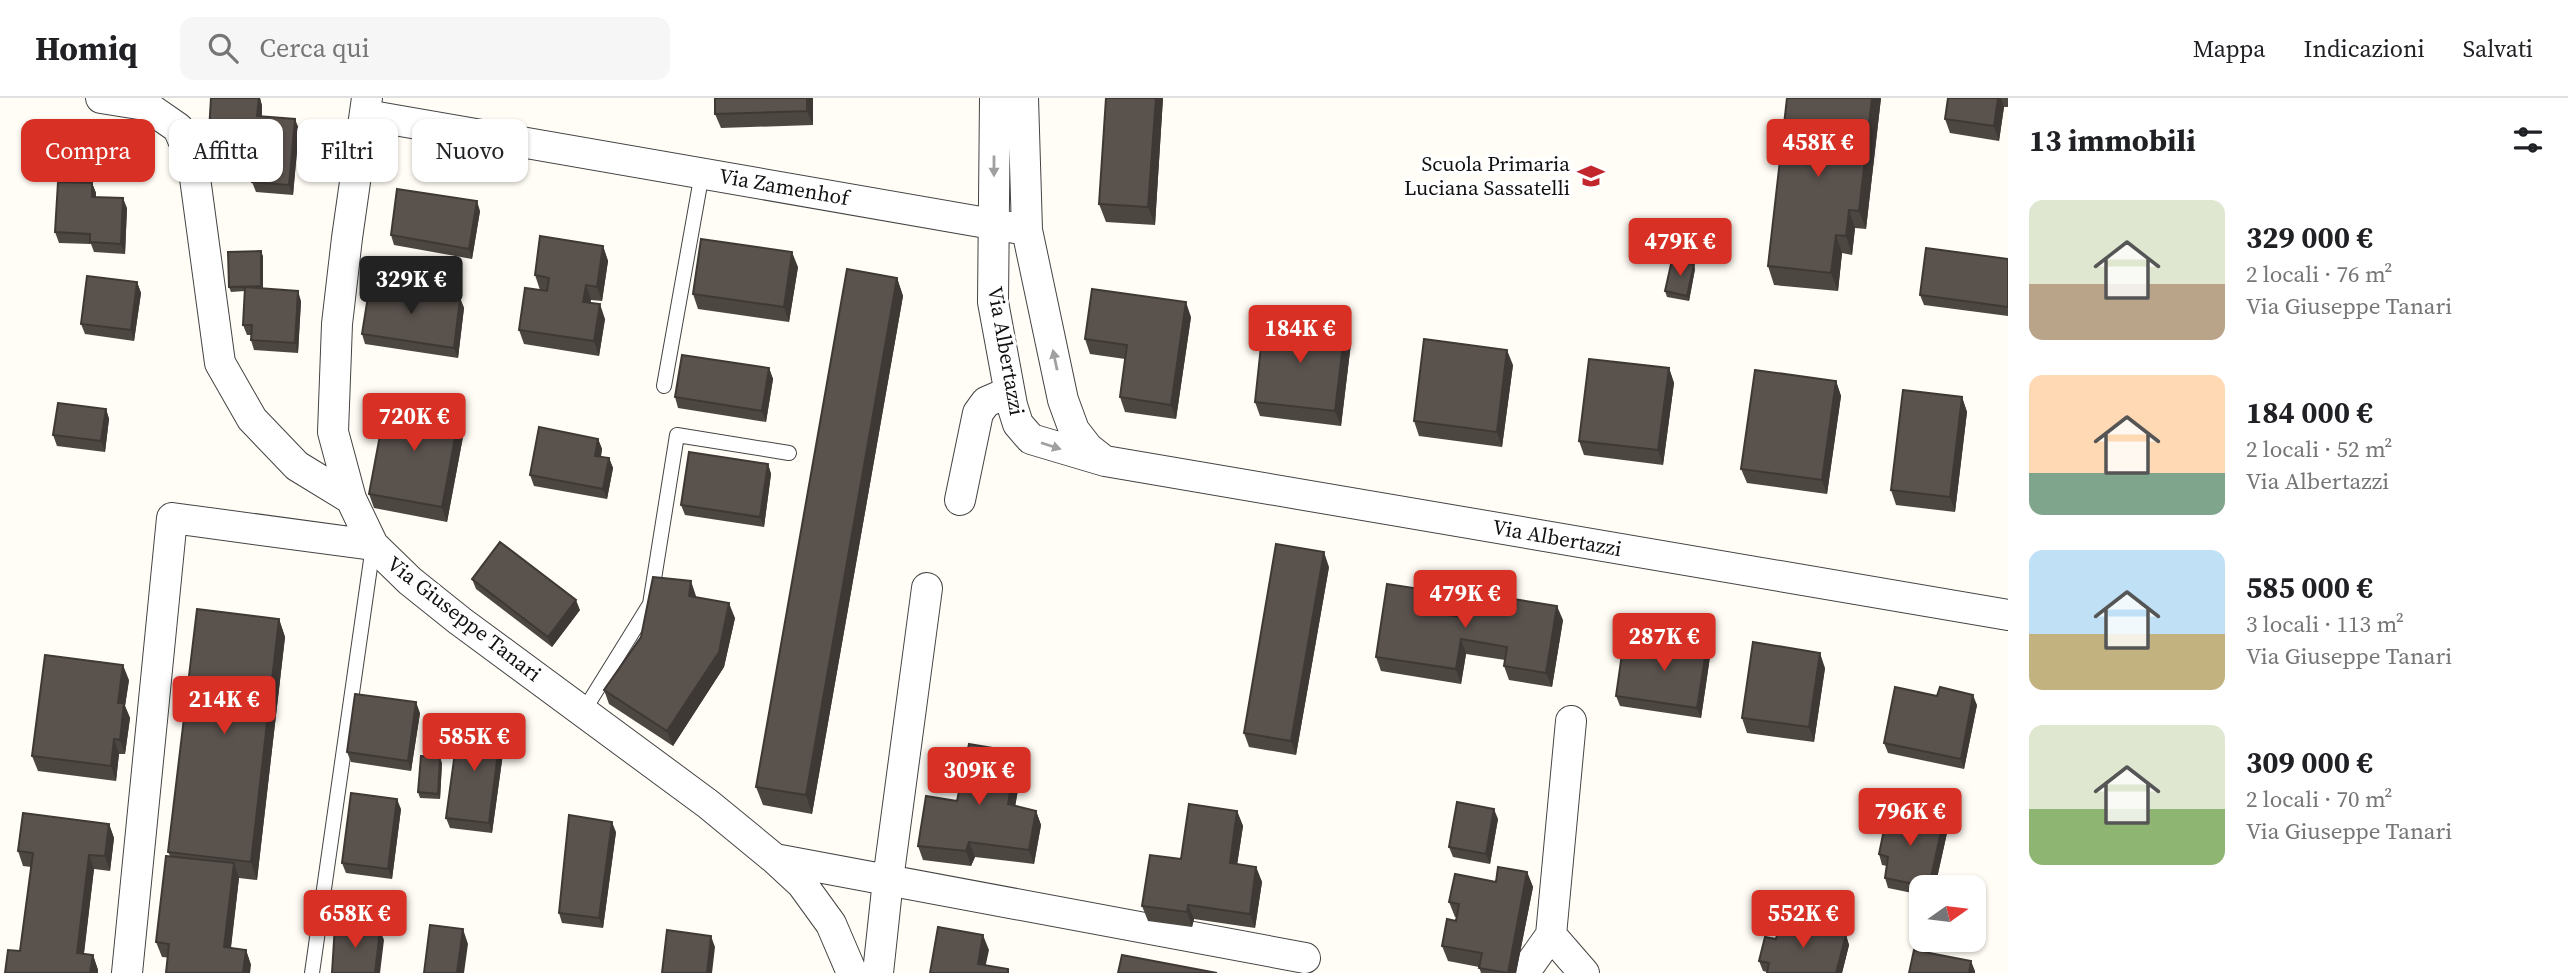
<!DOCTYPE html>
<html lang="it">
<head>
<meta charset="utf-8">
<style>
	:root { --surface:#fff; --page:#f6f6f6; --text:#202124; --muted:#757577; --line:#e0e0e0; --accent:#d93025 }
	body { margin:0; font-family:"Source Serif 4",serif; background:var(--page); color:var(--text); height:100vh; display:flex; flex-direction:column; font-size:26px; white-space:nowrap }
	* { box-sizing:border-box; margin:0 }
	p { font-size:23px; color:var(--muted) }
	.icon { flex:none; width:38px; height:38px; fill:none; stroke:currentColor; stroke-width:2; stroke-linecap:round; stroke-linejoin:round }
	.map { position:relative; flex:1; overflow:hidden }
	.details { display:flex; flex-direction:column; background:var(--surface); width:560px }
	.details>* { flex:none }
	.hud { position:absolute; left:21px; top:21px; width:665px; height:63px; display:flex; gap:14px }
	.needle { width:46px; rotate:76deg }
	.buttons { position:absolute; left:1909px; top:777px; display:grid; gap:14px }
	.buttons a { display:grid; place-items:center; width:77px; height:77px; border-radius:14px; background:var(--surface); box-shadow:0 2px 5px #0004; font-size:35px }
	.price { position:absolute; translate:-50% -60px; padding:0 16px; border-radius:7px; background:var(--accent); color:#fff; font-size:23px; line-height:46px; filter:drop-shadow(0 2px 4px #0008) }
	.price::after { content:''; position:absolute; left:50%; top:42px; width:21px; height:16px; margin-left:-10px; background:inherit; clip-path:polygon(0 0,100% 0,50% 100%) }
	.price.active { background:#222; color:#fff }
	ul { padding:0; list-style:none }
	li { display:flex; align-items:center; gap:21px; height:175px; padding:0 21px }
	li span { display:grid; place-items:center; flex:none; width:196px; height:140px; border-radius:14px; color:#555 }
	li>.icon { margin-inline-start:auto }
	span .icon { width:84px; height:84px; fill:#fffc; stroke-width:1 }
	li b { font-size:30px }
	h2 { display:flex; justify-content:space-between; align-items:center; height:84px; padding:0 21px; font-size:30px }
	.pill { padding:0 24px; border-radius:14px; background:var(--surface); box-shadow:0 2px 5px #0004; font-size:24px; line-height:63px }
	.pill.active { background:var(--accent); color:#fff }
	header { display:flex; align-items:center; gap:42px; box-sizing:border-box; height:98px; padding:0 35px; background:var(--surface); border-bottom:2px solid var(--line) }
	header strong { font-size:33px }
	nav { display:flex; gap:38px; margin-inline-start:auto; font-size:24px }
	.search { width:490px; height:63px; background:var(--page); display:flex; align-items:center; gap:18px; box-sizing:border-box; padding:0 24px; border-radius:14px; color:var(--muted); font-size:26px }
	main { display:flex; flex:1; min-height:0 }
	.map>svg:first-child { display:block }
</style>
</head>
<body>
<header>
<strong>Homiq</strong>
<div class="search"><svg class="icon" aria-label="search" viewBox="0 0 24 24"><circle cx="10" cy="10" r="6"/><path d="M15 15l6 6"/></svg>Cerca qui</div>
<nav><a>Mappa</a><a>Indicazioni</a><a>Salvati</a></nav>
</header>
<main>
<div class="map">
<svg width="2008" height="875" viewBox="0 0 2008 875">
	<rect width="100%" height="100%" fill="#fffdf5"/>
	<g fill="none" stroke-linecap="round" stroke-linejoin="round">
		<defs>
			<path id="service" d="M664,288L702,75
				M583,614L650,506L677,337L789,355
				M312,875L373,448"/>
			<path id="minor" d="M101,0L145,7L178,30L193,65L220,265L252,321L297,368L351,401
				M367,0L347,140L337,226L333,334L351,401L373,447L410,483L460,523L708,706L775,761L802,786L831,826L852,875
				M995,0L993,204L1012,307L1018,326L1031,341L1105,363L2008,517
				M1023,0L1027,132L1063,302L1074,332L1088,350L1102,361
				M366,17L1027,132
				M960,402L978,315L986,304L1009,294
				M1571,623L1551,837L1584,875
				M775,761L1305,860
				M127,875L172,420L373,447
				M878,875L888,782L927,490
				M1524,875L1551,837"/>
		</defs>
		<use href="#service" stroke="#444" stroke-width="16"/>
		<use href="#minor" stroke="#444" stroke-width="32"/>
		<use href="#service" stroke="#fff" stroke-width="14"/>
		<use href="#minor" stroke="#fff" stroke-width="30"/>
	</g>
	<path fill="#4d4742" d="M211,0H260L262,8V18L299,31L293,97L256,94L252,84L255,47L212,43L209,33Z
		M715,0H813V27L721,30L715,16Z
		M1163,0L1155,127L1106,124L1099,106Z
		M1881,0L1866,131L1855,130L1852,157L1842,155L1838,193L1774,187L1768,168Z
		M1948,0H2008V9H2004L1999,43L1950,35L1945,21Z
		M92,85L96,95V99L127,110L125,156L94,154L91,146L59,145L55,134Z
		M480,113L472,161L394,147L391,137Z
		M603,148L608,163L602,203L591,202L590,205L605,221L599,258L524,246L519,232L547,193L540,192L535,177Z
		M263,158V191L301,203L298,255L254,252L251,242V237H247L243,227L245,193L231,194L229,189Z
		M2008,161V218L1924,207L1920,197Z
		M798,169L789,224L698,211L693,196Z
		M1695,171L1689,203L1667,199L1665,193Z
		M897,180L903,198L812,716L763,707L756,689Z
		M137,184L141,195L134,243L85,236L81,226Z
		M460,200L464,210L458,260L365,246L362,236Z
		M1191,219L1176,321L1125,314L1120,299L1125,261L1090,256L1085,241Z
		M1345,230L1351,245L1341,328L1260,318L1255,304Z
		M1513,267L1502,349L1419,338L1414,323Z
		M769,270L773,281L766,324L678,310L675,299Z
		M1669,270L1674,285L1663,367L1584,357L1579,343Z
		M1836,283L1841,298L1827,396L1747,385L1741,371Z
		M1962,299L1967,314L1955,414L1896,407L1891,392Z
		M106,311L109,321L105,354L57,348L53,337Z
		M460,314L465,328L447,424L374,410L369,396Z
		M598,341L602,351L601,359L609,360L613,370L607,401L534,388L530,377Z
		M768,366L771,376L764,429L685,417L681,407Z
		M1329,469L1296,657L1249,649L1244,635Z
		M472,481L580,512L552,549L476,491Z
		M696,498V500L735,520L724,569L673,648L609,606L604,592Z
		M1433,507L1432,514L1465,520L1563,522L1552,589L1509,582L1504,568L1505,562L1466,556L1461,586L1381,573L1376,559Z
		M279,521L285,539L257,782L239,780L231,850L246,852L251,867L162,859L156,844L170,758L168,754Z
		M1711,552L1701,620L1620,608L1616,598L1666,555Z
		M1825,570L1814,644L1747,635L1742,620Z
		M129,582L125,608L130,620L125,656H119L116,683L38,673L32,658Z
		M1937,598L1977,607L1964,671L1888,655L1884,645Z
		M420,615L411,673L351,664L347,654Z
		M505,641L492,735L450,730L446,720Z
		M1017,654L1022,669L1015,708L1036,713L1041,727L1034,766L975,759L971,768L923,762L918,748L957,703Z
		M442,665L440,701L420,700L418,694Z
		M401,711L392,781L346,775L342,765Z
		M1237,713L1243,728L1237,767L1256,769L1262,784L1255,830L1194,821L1192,829L1148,823L1142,808L1181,761Z
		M1498,721L1490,766L1453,759L1449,749Z
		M109,726L114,740L110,773L94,771L84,856L93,857L98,872V875H5L20,853L31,769L23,768L18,753Z
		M616,734L603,830L562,825L559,815Z
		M1947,735L1935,789H1922V797L1888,790L1885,780L1887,768L1882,767L1879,756Z
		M1527,774L1533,789L1516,875H1481L1479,869L1448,863L1442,848L1456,823L1457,819H1455L1449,804L1496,784Z
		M1846,837L1849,847L1842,875H1767V874L1763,873L1759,863L1776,841Z"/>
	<path fill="#3f3936" d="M259,0H260L262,8L261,28L257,18Z
		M807,0H813V27L807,13Z
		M1156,0H1163L1155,127L1148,109Z
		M1872,0H1881L1866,131L1859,113Z
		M1998,0H2001L2004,9L1999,43L1994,28Z
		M295,21L299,31L293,97L289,87Z
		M92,85L96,95L95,109L92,99Z
		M123,100L127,110L125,156L121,146Z
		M477,103L480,113L472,161L469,151Z
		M1849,112L1855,130L1852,157L1846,138Z
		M1836,137L1842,155L1838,193L1831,175Z
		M603,148L608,163L602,203L597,189Z
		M261,153L263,158V193L261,188Z
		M792,154L798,169L789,224L784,209Z
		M1694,166L1695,171L1689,203L1687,198Z
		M897,180L903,198L812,716L806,697Z
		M137,184L141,195L134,243L131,232Z
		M586,187L591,202L588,218L583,204Z
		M298,193L301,203L298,255L295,245Z
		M460,200L464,210L458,260L454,250Z
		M1186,204L1191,219L1176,321L1171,307Z
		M600,206L605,221L599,258L594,243Z
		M1345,230L1351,245L1341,328L1335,313Z
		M1507,252L1513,267L1502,349L1497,334Z
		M769,270L773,281L766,324L762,313Z
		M1669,270L1674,285L1663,367L1658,352Z
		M1836,283L1841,298L1827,396L1822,382Z
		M1962,299L1967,314L1955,414L1950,399Z
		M106,311L109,321L105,354L101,343Z
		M460,314L465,328L447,424L442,409Z
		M598,341L602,351L599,368L595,358Z
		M609,360L613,370L607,401L603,391Z
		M768,366L771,376L764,429L760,419Z
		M1324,454L1329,469L1296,657L1291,643Z
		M691,483L696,498L694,513L689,498Z
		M1427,492L1433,507L1430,528L1424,513Z
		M576,502L580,512L552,549L548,539Z
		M729,505L735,520L724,569L673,648L667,633Z
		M1557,508L1563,522L1552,589L1546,575Z
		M279,521L285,539L257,782L251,764Z
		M1461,541L1466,556L1461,586L1456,571Z
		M1708,542L1711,552L1701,620L1697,610Z
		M1820,555L1825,570L1814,644L1809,629Z
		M123,567L129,582L125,608L130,620L125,656L120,642L118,605Z
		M1973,597L1977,607L1964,671L1961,661Z
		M416,604L420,615L411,673L408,663Z
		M501,631L505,641L492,735L489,725Z
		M114,641L119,656L116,683L111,668Z
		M1017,654L1022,669L1013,721L1008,706Z
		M440,659L442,665L440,701L438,696Z
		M397,701L401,711L392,781L388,771Z
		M1494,711L1498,721L1490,766L1486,756Z
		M1036,713L1041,727L1034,766L1029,752Z
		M1237,713L1243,728L1235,780L1230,765Z
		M612,724L616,734L603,830L599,820Z
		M1943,724L1947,735L1935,789H1929Z
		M109,726L114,740L110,773L105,758Z
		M969,744L975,759L971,768L966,753Z
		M89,757L94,771L82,870L77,855Z
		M234,765L239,780L229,864L224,849Z
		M1256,769L1262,784L1255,830L1250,816Z
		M1527,774L1533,789L1516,875H1508Z
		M1188,807L1194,821L1192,829L1187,814Z
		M463,831L468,846L464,875H457Z
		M380,832L384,842L380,875H375Z
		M983,837L989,852L984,875L978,866Z
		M1846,837L1849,847L1842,875H1836Z
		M711,838L715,849L712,875H707Z
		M246,852L251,867L250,875H243Z
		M93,857L98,872V875H90Z
		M1971,863L1975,873V875H1969Z"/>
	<path fill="#5a524d" stroke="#3f3936" stroke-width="2" d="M211,0H259L257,18L295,21L289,87L252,84L256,37L209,33Z
		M715,0H807V13L715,16Z
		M1106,0H1156L1148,109L1099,106Z
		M1787,0H1872L1859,113L1849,112L1846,138L1836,137L1831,175L1768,168Z
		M1948,0H1998L1994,28L1945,21Z
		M58,84L92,85V99L123,100L121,146L90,144V136L55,134Z
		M397,91L477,103L469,151L391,137Z
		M540,138L603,148L597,189L586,187L583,204L600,206L594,243L519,232L525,190L547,193L549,180L535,177Z
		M701,141L792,154L784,209L693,196Z
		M1926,150L2008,161V209L1920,197Z
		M261,153V188L229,189L228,154Z
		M1672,162L1694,166L1687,198L1665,193Z
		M847,171L897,180L806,697L756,689Z
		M87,178L137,184L131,232L81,226Z
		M370,186L460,200L454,250L362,236Z
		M245,189L298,193L295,245L251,242L252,227H243Z
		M1092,191L1186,204L1171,307L1120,299L1127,247L1085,241Z
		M1264,220L1345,230L1335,313L1255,304Z
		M1424,241L1507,252L1497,334L1414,323Z
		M682,257L769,270L762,313L675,299Z
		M1589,261L1669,270L1658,352L1579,343Z
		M1755,272L1836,283L1822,382L1741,371Z
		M1903,292L1962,299L1950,399L1891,392Z
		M387,300L460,314L442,409L369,396Z
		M58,305L106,311L101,343L53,337Z
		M539,329L598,341L595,358L609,360L603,391L530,377Z
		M689,354L768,366L760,419L681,407Z
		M500,444L576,502L548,539L472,481Z
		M1276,446L1324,454L1291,643L1244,635Z
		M653,479L691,483L689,498L729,505L719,554L667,633L604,592L641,539Z
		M1387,486L1427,492L1424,513L1465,520L1470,494L1557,508L1546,575L1504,568L1507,549L1461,541L1456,571L1376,559Z
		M197,511L279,521L251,764L168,754Z
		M1668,536L1708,542L1697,610L1616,598L1623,549L1666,555Z
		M1753,544L1820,555L1809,629L1742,620Z
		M45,557L123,567L118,605H124L120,642L114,641L111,668L32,658Z
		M1895,589L1937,598L1940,589L1973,597L1961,661L1884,645Z
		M355,596L416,604L408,663L347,654Z
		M459,625L501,631L489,725L446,720Z
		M969,646L1017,654L1008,706L1036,713L1029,752L969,744L966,753L918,748L926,698L957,703Z
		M421,658L440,659L438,696L418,694Z
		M351,695L397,701L388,771L342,765Z
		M1457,704L1494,711L1486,756L1449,749Z
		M1189,706L1237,713L1230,765L1256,769L1250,816L1188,807L1187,814L1142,808L1150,757L1181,761Z
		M1888,712L1943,724L1929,789L1885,780L1888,759L1879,756Z
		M23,715L109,726L105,758L89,757L77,855L93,857L90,875H5L8,852L20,853L33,755L18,753Z
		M569,717L612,724L599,820L559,815Z
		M166,758L234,765L224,849L246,852L243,875H166L169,846L156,844Z
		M1498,769L1527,774L1508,875L1479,870L1482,855L1442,848L1447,821L1456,823L1459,806L1449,804L1455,776L1496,784Z
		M1781,821L1846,837L1836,875H1767L1769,865L1759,863L1765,839L1776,841Z
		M335,827L380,832L375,875H332Z
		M430,827L463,831L457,875H424Z
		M938,829L983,837L978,866L1008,871V875H930Z
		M667,832L711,838L707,875H662Z
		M1914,852L1971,863L1969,875H1909Z
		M1122,857L1217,875H1118Z"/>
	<defs><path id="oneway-solid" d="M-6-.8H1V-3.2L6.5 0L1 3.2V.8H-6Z" transform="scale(1.75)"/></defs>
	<g fill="#a0a0a0">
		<use href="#oneway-solid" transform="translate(994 68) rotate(90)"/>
		<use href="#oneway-solid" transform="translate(1055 262) rotate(-102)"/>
		<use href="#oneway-solid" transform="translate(1051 348) rotate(18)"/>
	</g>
	<defs>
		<symbol id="school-bare" viewBox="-9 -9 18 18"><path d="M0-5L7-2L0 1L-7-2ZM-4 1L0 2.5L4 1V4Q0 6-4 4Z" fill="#c4262e" stroke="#fff" stroke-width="2.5" paint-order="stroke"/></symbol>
	</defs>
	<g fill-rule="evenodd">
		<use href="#school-bare" x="1572" y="59" width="38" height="38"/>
	</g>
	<g text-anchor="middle" stroke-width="7" stroke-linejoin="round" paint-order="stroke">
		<g font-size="21" fill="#111" stroke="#fff" text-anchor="end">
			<text x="1570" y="73">Scuola Primaria<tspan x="1570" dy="24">Luciana Sassatelli</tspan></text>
		</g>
		<g font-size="21" fill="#111" stroke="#fff">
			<text transform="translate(784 89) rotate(10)" y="7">Via Zamenhof</text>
			<text transform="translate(1006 253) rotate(80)" y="7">Via Albertazzi</text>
			<text transform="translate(1557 440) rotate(10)" y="7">Via Albertazzi</text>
			<text transform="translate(464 521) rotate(38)" y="7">Via Giuseppe Tanari</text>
		</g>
	</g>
</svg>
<div class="buttons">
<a><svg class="needle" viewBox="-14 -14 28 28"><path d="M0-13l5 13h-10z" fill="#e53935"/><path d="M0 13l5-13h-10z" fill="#757577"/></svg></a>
</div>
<b class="price" style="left:1818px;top:81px">458K €</b>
<b class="price" style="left:1680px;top:180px">479K €</b>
<b class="price active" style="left:411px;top:218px">329K €</b>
<b class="price" style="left:1300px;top:267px">184K €</b>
<b class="price" style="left:414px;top:355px">720K €</b>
<b class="price" style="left:1465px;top:532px">479K €</b>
<b class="price" style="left:1664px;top:575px">287K €</b>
<b class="price" style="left:224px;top:638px">214K €</b>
<b class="price" style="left:474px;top:675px">585K €</b>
<b class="price" style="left:979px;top:709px">309K €</b>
<b class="price" style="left:1910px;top:750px">796K €</b>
<b class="price" style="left:355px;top:852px">658K €</b>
<b class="price" style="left:1803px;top:852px">552K €</b>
<div class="hud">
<a class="pill active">Compra</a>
<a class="pill">Affitta</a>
<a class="pill">Filtri</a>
<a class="pill">Nuovo</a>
</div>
</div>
<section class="details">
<h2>13 immobili<svg class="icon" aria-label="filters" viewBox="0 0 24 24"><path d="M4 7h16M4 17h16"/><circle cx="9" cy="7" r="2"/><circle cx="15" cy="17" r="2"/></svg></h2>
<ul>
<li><span style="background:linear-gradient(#dfe7d0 60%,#b9a48a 0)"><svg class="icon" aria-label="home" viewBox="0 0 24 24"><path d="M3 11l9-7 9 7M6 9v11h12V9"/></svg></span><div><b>329 000 €</b><p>2 locali · 76 m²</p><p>Via Giuseppe Tanari</p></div></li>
<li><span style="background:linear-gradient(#ffd9b3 70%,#7fa58c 0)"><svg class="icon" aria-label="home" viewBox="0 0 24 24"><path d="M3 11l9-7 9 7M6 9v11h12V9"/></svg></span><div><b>184 000 €</b><p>2 locali · 52 m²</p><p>Via Albertazzi</p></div></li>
<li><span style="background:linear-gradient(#bfe0f5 60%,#c2b280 0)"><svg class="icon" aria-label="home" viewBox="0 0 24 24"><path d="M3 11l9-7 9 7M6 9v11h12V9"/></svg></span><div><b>585 000 €</b><p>3 locali · 113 m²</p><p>Via Giuseppe Tanari</p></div></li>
<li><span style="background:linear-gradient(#dfe7d0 60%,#8fb573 0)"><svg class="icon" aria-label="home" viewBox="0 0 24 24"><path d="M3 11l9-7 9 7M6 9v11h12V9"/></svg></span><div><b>309 000 €</b><p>2 locali · 70 m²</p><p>Via Giuseppe Tanari</p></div></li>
</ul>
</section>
</main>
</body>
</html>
